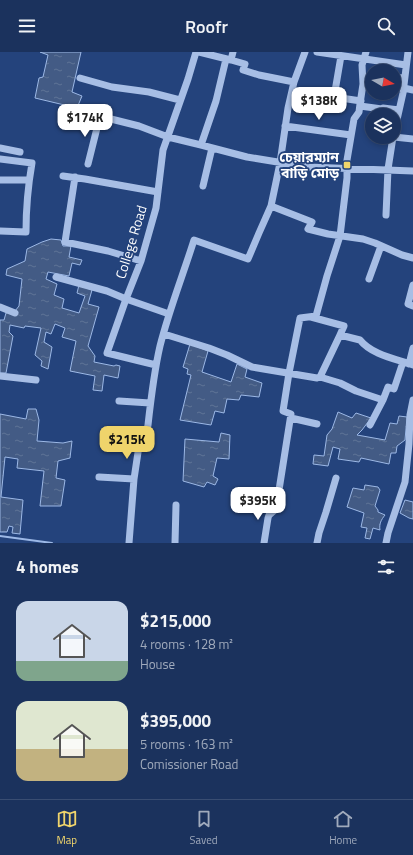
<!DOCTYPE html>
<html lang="en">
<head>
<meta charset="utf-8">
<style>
	:root { --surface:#1b325d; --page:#243a63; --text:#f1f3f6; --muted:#a0aabc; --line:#394d72; --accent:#efd46b }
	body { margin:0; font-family:"Titillium Web","Noto Sans Bengali",sans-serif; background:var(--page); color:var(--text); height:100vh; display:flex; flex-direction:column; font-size:15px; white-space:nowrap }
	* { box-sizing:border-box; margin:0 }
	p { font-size:13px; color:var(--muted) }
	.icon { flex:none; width:22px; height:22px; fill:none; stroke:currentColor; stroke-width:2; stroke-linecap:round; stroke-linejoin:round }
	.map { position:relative; height:491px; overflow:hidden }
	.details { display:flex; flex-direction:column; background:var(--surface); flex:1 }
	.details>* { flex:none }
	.needle { width:26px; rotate:100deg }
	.buttons { position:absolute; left:365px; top:12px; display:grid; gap:8px }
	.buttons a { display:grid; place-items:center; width:36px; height:36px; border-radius:50%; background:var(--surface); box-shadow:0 2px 6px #0003,0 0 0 1px var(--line); font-size:20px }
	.price { position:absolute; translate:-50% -34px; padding:0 9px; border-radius:8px; background:#fff; color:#222; font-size:13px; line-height:26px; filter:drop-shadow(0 1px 2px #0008) }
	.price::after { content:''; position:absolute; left:50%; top:24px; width:12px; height:9px; margin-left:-6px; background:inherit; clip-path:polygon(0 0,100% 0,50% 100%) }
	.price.on { background:var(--accent); color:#111 }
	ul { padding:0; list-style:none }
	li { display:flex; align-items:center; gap:12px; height:100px; padding:0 16px }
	li span { display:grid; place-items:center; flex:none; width:112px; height:80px; border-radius:12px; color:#555 }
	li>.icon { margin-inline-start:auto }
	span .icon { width:48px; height:48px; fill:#fffc; stroke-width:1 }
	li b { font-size:17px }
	h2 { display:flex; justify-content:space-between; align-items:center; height:48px; padding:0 16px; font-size:17px }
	header { display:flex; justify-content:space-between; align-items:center; height:52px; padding:0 16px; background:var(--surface); font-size:18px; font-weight:600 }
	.tabs { display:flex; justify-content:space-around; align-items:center; height:56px; border-top:1px solid var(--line); background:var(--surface); font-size:11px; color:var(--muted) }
	.tabs a { display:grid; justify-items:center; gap:2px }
	.tabs .on { color:var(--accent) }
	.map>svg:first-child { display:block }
</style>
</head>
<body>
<header><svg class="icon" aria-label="menu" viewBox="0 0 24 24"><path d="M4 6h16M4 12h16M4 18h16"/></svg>Roofr<svg class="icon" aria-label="search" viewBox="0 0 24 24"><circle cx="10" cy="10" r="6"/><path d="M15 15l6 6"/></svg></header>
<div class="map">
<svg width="413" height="491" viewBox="0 0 413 491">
	<defs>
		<pattern id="water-ripples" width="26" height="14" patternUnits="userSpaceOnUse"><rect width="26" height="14" fill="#435b85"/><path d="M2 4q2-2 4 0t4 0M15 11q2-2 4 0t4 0" fill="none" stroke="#5f7497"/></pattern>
	</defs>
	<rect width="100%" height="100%" fill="#24437c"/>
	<path fill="url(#water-ripples)" stroke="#9cb8e6" d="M40,0H81L72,40L82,44L77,56L35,46L39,26L43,25L48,3Z
		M51,187L61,188L63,194H71L69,205L82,208L80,213L72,211L69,224L48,220L46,227L57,232L54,243L64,247L62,256L79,261L85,244L77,241L79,233L92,238L88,252L99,255L88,294L95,304L94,310L114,314L116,313L120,314L118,326L104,323L102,339L93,338L95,324L70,319L76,289L62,285L65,276L55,272L51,282L46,280L44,290L52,295L48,317L41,314L42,309L35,303L41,276L25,274L24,276L10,273L9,280L13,284L6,321H0V268H4L6,261L15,259L19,254L22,227L6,223L7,217L25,209L27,197L42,190Z
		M190,292L208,299L202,320L231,330L237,312L247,317L245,325L262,331L259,345L241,343L239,348L227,347L224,361L215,359L211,373L180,368L191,323L187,322L188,317L183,315Z
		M28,357H36L39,368L37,389L63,391L72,389L70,406L58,409L56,426L65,428L61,454H40L44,419L17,416L18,407L5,405L1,445L23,448L20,482L12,481L13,475L9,474L7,480H0V362L26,367Z
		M338,360L352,366L356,361L371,366L362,378L357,383L385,388L390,371L397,372L399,364L407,365L405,388L397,394L396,401H391L389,412L361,406L359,410L338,407L340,397L333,395L328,414L313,412L314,403L324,404L327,383L332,377Z
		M221,381L230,383L229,407L217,406L213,424L218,427L215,433L207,430L204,435L183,429L185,387L219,390Z
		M365,433L378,435L380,438L375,454L378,458V460L385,463C381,468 379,472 380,478L373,476L370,487L365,486L367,476L361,475L364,461L347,455L353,436L364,438Z
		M405,448L413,450V467L409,466L400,461Z"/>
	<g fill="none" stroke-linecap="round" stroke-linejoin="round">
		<path stroke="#9cb8e6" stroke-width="2" d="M0,484L52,491"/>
		<path stroke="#a7bee5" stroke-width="7" d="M199,0L231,8L233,0
			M317,0L406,13
			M341,4L334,45L361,49
			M231,8L245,12L243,18L259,23L294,30
			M394,25L404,26
			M80,26L112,35L149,40L180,48
			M404,36L413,38
			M360,54L382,57L383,56L399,58
			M87,61L139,74L168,85L201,93L247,105L308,115L413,119
			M285,74L351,83
			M394,81L403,41L408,0
			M394,85L413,87
			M201,93L216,49L226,7
			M0,96L20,100
			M0,107L32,111C28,134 26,157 26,180L0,179
			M88,112L100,64
			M63,124L85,127L158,140
			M75,125L65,190L108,199L141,209
			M0,128H29
			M203,134L212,96
			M271,154L280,111L288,56L294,30L305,0
			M386,163L388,117L393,85
			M56,225L107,239L126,247L169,262
			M369,227L381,194
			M413,233L408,252L413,254
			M0,255L15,261
			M311,265L344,274L340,283L360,288C372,303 396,307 413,313
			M164,282L209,296L227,303L252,315L317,326L320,325L340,283
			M409,312L413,296
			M156,313L107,301L126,247L141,209L156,156L163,98L188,27L196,0
			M0,324L36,328
			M320,325L340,331L356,339L383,348
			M119,349L150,351
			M291,366L317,372
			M370,373L383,348L388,335L394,337L403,310
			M99,425L134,427
			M129,491L134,427L140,387L147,378L148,373C151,346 154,320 160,294C169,258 183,223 194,188L248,207L259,181L271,154L312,170L308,177L328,182L363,187L375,191L402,203L413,206
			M175,491L176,453
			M264,491L268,466L269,463L276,457L291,362L283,359L289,321L300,266L316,264L327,224L340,184L347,126V108L354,67L359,60L360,52L363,32L362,13L366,0
			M317,491L319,481L326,460L336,426
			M386,491L388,481L405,430L409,392L410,363L413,348"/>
	</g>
	<rect fill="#efd46b" stroke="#24437c" stroke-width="1.5" x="343" y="109" width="8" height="8" rx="2"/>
	<g text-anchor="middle" stroke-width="3.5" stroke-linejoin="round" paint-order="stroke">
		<g font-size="14" font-weight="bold" fill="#fff" stroke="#24437c" text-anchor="end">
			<text x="339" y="110">চেয়ারম্যান<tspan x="339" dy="16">বাড়ি মোড়</tspan></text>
		</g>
		<g font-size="14" fill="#fff" stroke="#24437c">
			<text transform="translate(131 190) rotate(-73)" y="5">College Road</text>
		</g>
	</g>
</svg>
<div class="buttons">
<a><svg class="needle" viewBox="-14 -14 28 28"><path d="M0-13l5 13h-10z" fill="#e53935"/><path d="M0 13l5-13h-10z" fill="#a0aabc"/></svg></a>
<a><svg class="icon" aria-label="layers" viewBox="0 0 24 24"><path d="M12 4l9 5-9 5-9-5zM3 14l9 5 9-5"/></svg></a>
</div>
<b class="price" style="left:319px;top:69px">$138K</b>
<b class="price" style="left:85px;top:86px">$174K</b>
<b class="price on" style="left:127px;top:408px">$215K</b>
<b class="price" style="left:258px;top:469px">$395K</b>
</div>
<section class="details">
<h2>4 homes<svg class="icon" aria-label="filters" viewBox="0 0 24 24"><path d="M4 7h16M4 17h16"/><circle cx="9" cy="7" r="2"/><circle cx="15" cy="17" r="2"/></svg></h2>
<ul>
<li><span style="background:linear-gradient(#c9d6e8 75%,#7fa58c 0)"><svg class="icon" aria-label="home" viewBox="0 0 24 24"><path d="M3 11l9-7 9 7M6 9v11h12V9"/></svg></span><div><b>$215,000</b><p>4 rooms · 128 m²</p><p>House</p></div></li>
<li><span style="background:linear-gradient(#dfe7d0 60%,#c2b280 0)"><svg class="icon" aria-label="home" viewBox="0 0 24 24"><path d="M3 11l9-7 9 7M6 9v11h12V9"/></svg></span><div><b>$395,000</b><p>5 rooms · 163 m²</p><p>Comissioner Road</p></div></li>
</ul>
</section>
<nav class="tabs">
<a class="on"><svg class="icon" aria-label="map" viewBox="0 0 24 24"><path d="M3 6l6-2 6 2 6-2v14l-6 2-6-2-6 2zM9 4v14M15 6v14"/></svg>Map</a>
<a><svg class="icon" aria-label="saved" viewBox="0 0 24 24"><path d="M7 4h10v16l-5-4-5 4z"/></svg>Saved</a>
<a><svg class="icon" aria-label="home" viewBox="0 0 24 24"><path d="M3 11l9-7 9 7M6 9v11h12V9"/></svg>Home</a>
</nav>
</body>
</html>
